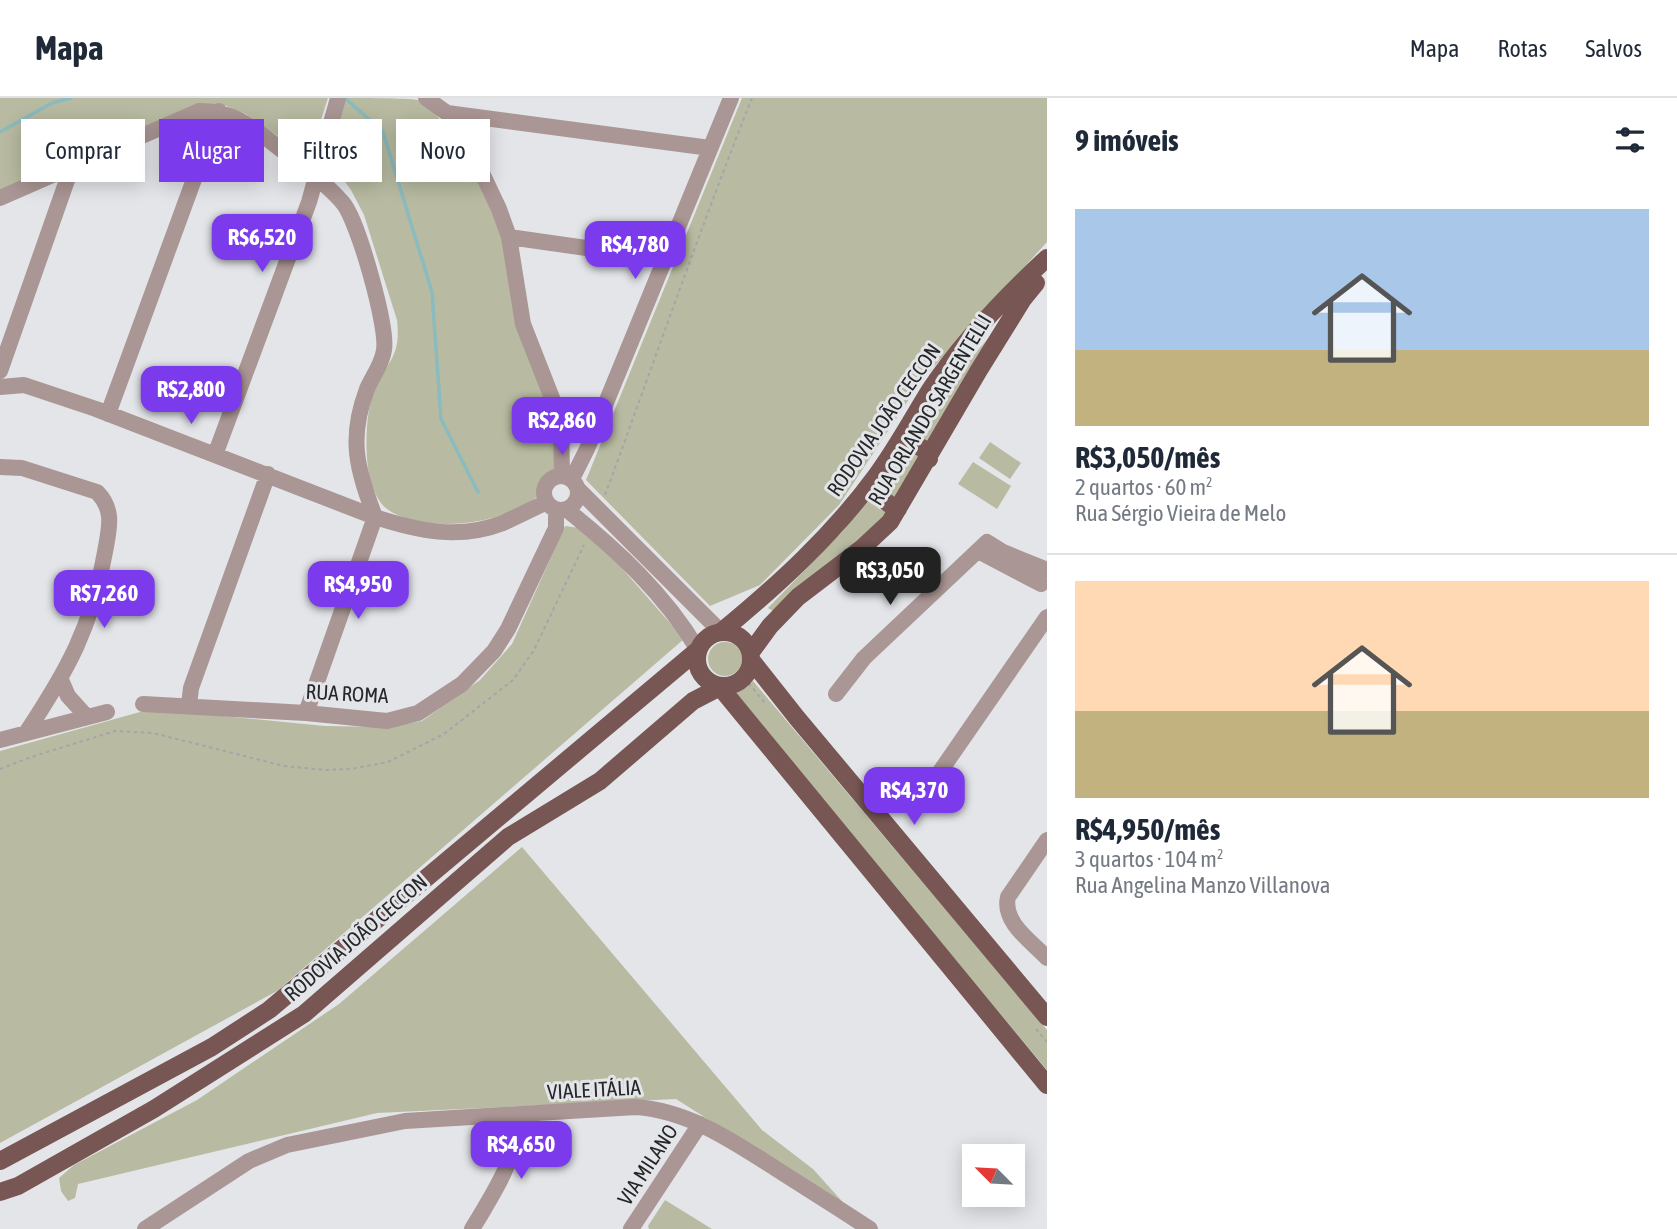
<!DOCTYPE html>
<html lang="pt">
<head>
<meta charset="utf-8">
<style>
	:root { --surface:#fff; --page:#f2f2f3; --text:#1f2937; --muted:#747a83; --line:#e0e1e3; --accent:#7c3aed }
	body { margin:0; font-family:"Asap Condensed",sans-serif; background:var(--page); color:var(--text); height:100vh; display:flex; flex-direction:column; font-size:26px; white-space:nowrap }
	* { box-sizing:border-box; margin:0 }
	p { font-size:23px; color:var(--muted) }
	.icon { flex:none; width:38px; height:38px; fill:none; stroke:currentColor; stroke-width:2; stroke-linecap:round; stroke-linejoin:round }
	.map { position:relative; flex:1; overflow:hidden }
	.sheet { display:flex; flex-direction:column; background:var(--surface); width:630px }
	.sheet>* { flex:none }
	.hud { position:absolute; left:21px; top:21px; width:665px; height:63px; display:flex; gap:14px }
	.needle { width:46px; rotate:294deg }
	.controls { position:absolute; left:962px; top:1046px; display:grid; gap:14px }
	.controls a { display:grid; place-items:center; width:63px; height:63px; border-radius:0px; background:var(--surface); box-shadow:0 4px 18px #0003; font-size:35px }
	.price { position:absolute; translate:-50% -60px; padding:0 16px; border-radius:14px; background:var(--accent); color:#fff; font-size:23px; line-height:46px; filter:drop-shadow(0 2px 4px #0008) }
	.price::after { content:''; position:absolute; left:50%; top:42px; width:21px; height:16px; margin-left:-10px; background:inherit; clip-path:polygon(0 0,100% 0,50% 100%) }
	.price.selected { background:#222; color:#fff }
	ul { padding:0; list-style:none }
	li { display:grid; align-content:center; gap:14px; height:371px; padding:0 28px }
	li+li { border-top:2px solid var(--line) }
	li span { display:grid; place-items:center; height:217px; border-radius:0px; color:#555 }
	li>.icon { margin-inline-start:auto }
	span .icon { width:126px; height:126px; fill:#fffc; stroke-width:1 }
	li b { font-size:30px }
	h2 { display:flex; justify-content:space-between; align-items:center; height:84px; padding:0 28px; font-size:30px }
	.tag { padding:0 24px; border-radius:0px; background:var(--surface); box-shadow:0 4px 18px #0003; font-size:24px; line-height:63px }
	.tag.selected { background:var(--accent); color:#fff }
	header { display:flex; align-items:center; gap:42px; box-sizing:border-box; height:98px; padding:0 35px; background:var(--surface); border-bottom:2px solid var(--line) }
	header strong { font-size:33px }
	nav { display:flex; gap:38px; margin-inline-start:auto; font-size:24px }
	main { display:flex; flex:1; min-height:0 }
	.map>svg:first-child { display:block }
</style>
</head>
<body>
<header>
<strong>Mapa</strong>
<nav><a>Mapa</a><a>Rotas</a><a>Salvos</a></nav>
</header>
<main>
<div class="map">
<svg width="1047" height="1131" viewBox="0 0 1047 1131">
	<rect width="100%" height="100%" fill="#e3e5e9"/>
	<path fill="#b8bba1" d="M0,0H328L313,46L308,53L298,52L246,16L221,6H197L0,92Z
		M344,0C357,0 408,0 418,2C436,12 445,28 456,45C470,67 484,90 494,115C508,154 518,196 530,237C542,280 562,326 554,371C545,425 426,441 387,411C379,405 374,394 371,384C364,361 365,312 375,290C389,261 401,258 397,222L364,117L351,92L329,62Z
		M742,0H1047V144L921,283L839,407L760,487L710,508L586,382Z
		M1003,223L927,349L913,340L960,273Z
		M990,344L1021,365L1010,381L979,360Z
		M913,351L920,359L893,402L883,389L905,352Z
		M973,364L1011,388L997,411L958,386Z
		M869,396L879,411L892,416L842,460L773,513L768,510L843,433Z
		M565,428L580,430L605,451L684,541L277,893L0,1045V653L140,614H181L325,628L387,629L422,623L480,582L512,546Z
		M708 561a17 17 0 1 1 34 0a17 17 0 1 1-34 0Z
		M753,583L1047,932V972L734,597Z
		M522,749L762,1032L813,1071L849,1111L676,1001L377,1015L78,1086L75,1100L68,1103L61,1093L59,1080L74,1067L197,1002L339,906Z
		M665,1102L712,1131H649L648,1128Z"/>
	<g fill="none" stroke-linecap="round" stroke-linejoin="round">
		<path stroke="#8abbbe" stroke-width="3.5" d="M345,0L383,34L432,194L441,321L478,394
			M0,34L52,5L71,0"/>
		<path stroke="#a4a5a8" stroke-width="2" stroke-dasharray="3.5 3.5" stroke-linecap="butt" d="M605,397C654,264 700,131 752,0
			M744,580L766,606
			M0,671L31,659L115,633L153,635L284,668L325,672L351,671L388,664L444,636L513,582L534,552L584,447
			M1036,931L1047,944"/>
		<path stroke="#aa9694" stroke-width="16" d="M426,0L447,15L481,73L499,111L509,139L523,226L561,323L562,378
			M447,15L710,50
			M0,100L199,13C239,13 256,33 287,56C306,71 327,86 343,105C358,123 388,229 384,252C382,267 373,277 367,291C348,341 357,371 375,419C418,433 459,442 503,425C518,418 532,411 547,404
			M509,139L663,161
			M0,273L72,68
			M0,289L24,287L96,311L375,419L306,615
			M108,316L219,13
			M215,357L309,104L338,0
			M0,369L22,370L97,394C115,412 109,431 105,454C92,529 67,573 26,635
			M544 395a17 17 0 1 1 34 0a17 17 0 1 1-34 0Z
			M572,381L587,351L731,0
			M577,390L721,534
			M566,411C616,451 665,496 698,552
			M978,453L1041,486
			M61,582L68,598L87,619
			M836,596L864,560L987,444L1003,454L1047,472
			M143,606L306,615L387,623L418,615L462,586L494,553L508,531L556,430V411
			M189,607L191,590L268,376
			M0,642L107,614
			M919,704L1047,519
			M1047,742L1008,799C1002,824 1031,843 1047,860
			M145,1131L249,1063L287,1047L405,1023L636,1009C690,1013 734,1044 778,1072C809,1092 840,1111 870,1131
			M472,1131C494,1095 516,1060 521,1018
			M631,1131L700,1026"/>
		<path stroke="#775653" stroke-width="18" d="M902,340L924,351L929,361
			M876,378C875,397 882,403 898,411
			M697 561a27 27 0 1 1 54 0a27 27 0 1 1-54 0Z
			M721,534C778,487 832,438 876,378C896,351 912,321 930,292C962,244 1005,199 1047,160
			M751,554L770,528L798,499L861,451L890,424L979,272L1023,201L1036,185
			M752,563L797,620L1047,919
			M0,1063L212,949L269,912L698,552
			M0,1094L18,1088L154,1011L304,916L508,739L600,683L693,603L720,589L1047,987"/>
	</g>
	<g text-anchor="middle" stroke-width="6" stroke-linejoin="round" paint-order="stroke">
		<g font-size="21" fill="#262728" stroke="#e3e5e9">
			<text transform="translate(930 312) rotate(-59)" y="7">RUA ORLANDO SARGENTELLI</text>
			<text transform="translate(884 322) rotate(-55)" y="7">RODOVIA JOÃO CECCON</text>
			<text transform="translate(347 596) rotate(3)" y="7">RUA ROMA</text>
			<text transform="translate(356 840) rotate(-41)" y="7">RODOVIA JOÃO CECCON</text>
			<text transform="translate(594 992) rotate(-3)" y="7">VIALE ITÁLIA</text>
			<text transform="translate(648 1067) rotate(-57)" y="7">VIA MILANO</text>
		</g>
	</g>
</svg>
<div class="controls">
<a><svg class="needle" viewBox="-14 -14 28 28"><path d="M0-13l5 13h-10z" fill="#e53935"/><path d="M0 13l5-13h-10z" fill="#747a83"/></svg></a>
</div>
<b class="price" style="left:262px;top:176px">R$6,520</b>
<b class="price" style="left:635px;top:183px">R$4,780</b>
<b class="price" style="left:191px;top:328px">R$2,800</b>
<b class="price" style="left:562px;top:359px">R$2,860</b>
<b class="price selected" style="left:890px;top:509px">R$3,050</b>
<b class="price" style="left:358px;top:523px">R$4,950</b>
<b class="price" style="left:104px;top:532px">R$7,260</b>
<b class="price" style="left:914px;top:729px">R$4,370</b>
<b class="price" style="left:521px;top:1083px">R$4,650</b>
<div class="hud">
<a class="tag">Comprar</a>
<a class="tag selected">Alugar</a>
<a class="tag">Filtros</a>
<a class="tag">Novo</a>
</div>
</div>
<section class="sheet">
<h2>9 imóveis<svg class="icon" aria-label="filters" viewBox="0 0 24 24"><path d="M4 7h16M4 17h16"/><circle cx="9" cy="7" r="2"/><circle cx="15" cy="17" r="2"/></svg></h2>
<ul>
<li><span style="background:linear-gradient(#a9c7e8 65%,#c2b280 0)"><svg class="icon" aria-label="home" viewBox="0 0 24 24"><path d="M3 11l9-7 9 7M6 9v11h12V9"/></svg></span><div><b>R$3,050/mês</b><p>2 quartos · 60 m²</p><p>Rua Sérgio Vieira de Melo</p></div></li>
<li><span style="background:linear-gradient(#ffd9b3 60%,#c2b280 0)"><svg class="icon" aria-label="home" viewBox="0 0 24 24"><path d="M3 11l9-7 9 7M6 9v11h12V9"/></svg></span><div><b>R$4,950/mês</b><p>3 quartos · 104 m²</p><p>Rua Angelina Manzo Villanova</p></div></li>
</ul>
</section>
</main>
</body>
</html>
